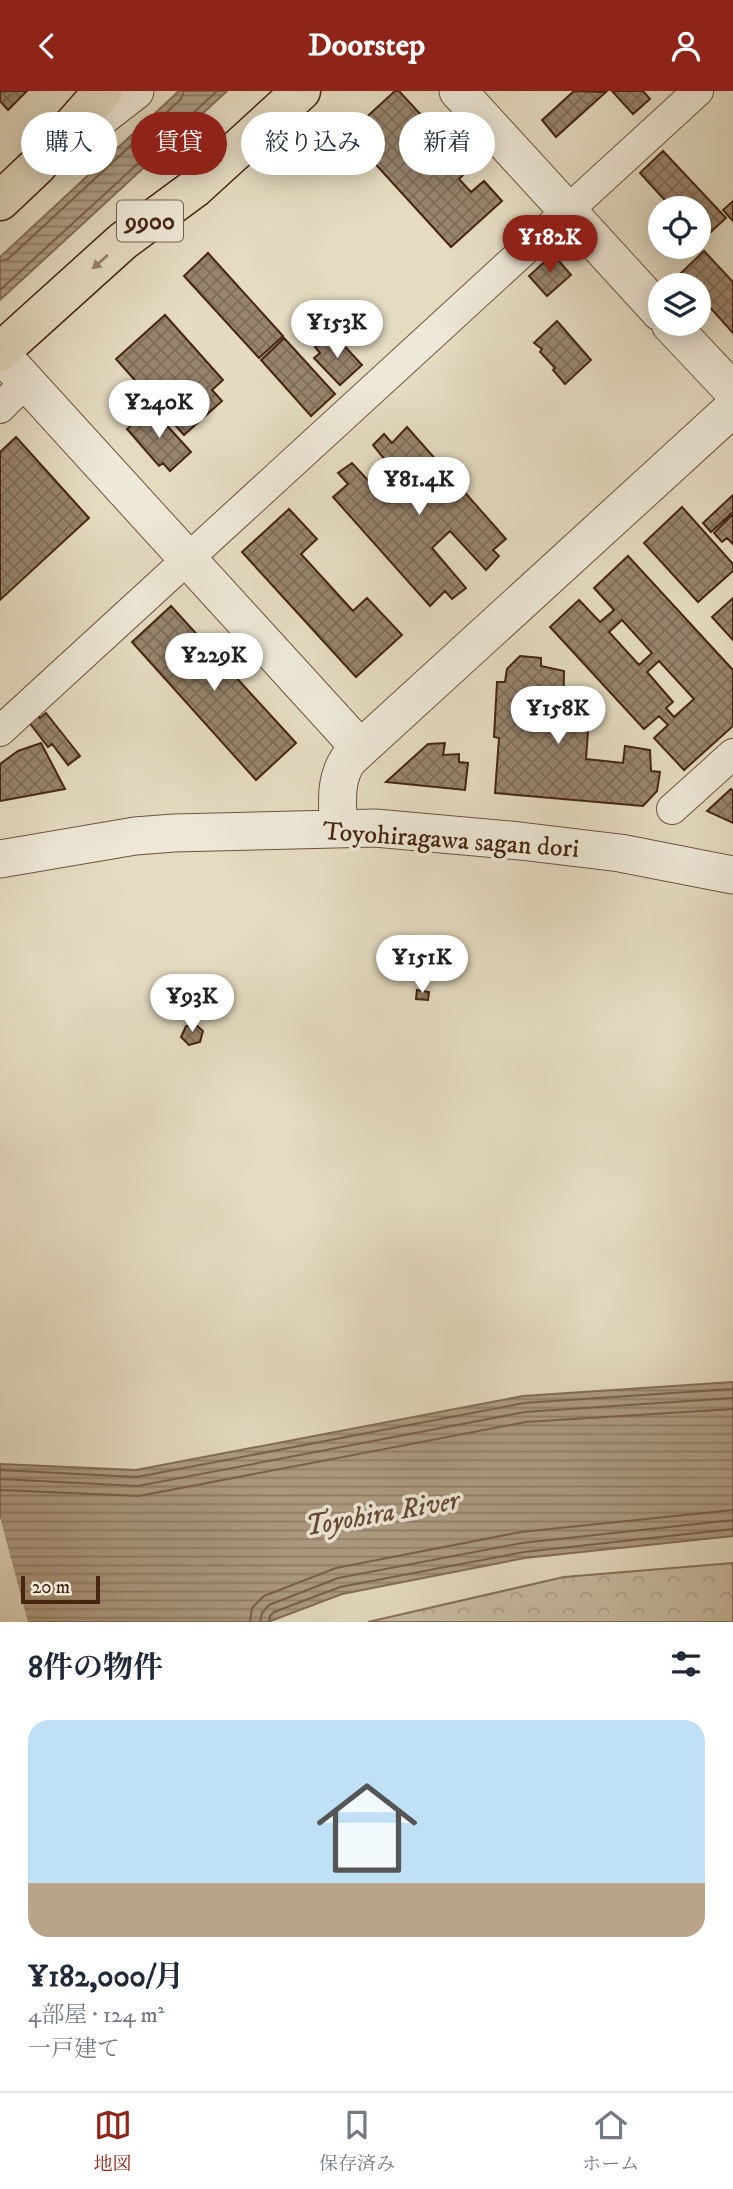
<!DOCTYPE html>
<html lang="ja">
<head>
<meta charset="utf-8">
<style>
	:root { --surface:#fff; --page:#f2f2f3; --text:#1f2937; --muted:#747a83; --line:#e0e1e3; --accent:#8f2418 }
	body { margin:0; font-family:"IM FELL DW Pica","Noto Serif JP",serif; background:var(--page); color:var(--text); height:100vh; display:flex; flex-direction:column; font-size:26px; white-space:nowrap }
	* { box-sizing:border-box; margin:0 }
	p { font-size:23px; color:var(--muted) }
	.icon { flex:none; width:38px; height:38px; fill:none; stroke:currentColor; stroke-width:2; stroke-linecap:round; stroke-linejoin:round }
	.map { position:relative; height:1531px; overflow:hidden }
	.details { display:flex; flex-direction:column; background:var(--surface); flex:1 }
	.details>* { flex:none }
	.hud { position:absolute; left:21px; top:21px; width:691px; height:63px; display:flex; gap:14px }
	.buttons { position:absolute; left:648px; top:105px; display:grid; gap:14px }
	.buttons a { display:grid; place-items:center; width:63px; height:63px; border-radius:50%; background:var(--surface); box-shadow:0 4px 18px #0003; font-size:35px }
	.scale { position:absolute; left:21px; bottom:18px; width:79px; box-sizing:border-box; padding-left:7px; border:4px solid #462511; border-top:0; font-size:19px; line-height:24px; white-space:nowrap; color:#462511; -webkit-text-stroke:5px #ede8d7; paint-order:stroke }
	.price { position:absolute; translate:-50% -60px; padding:0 16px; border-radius:24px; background:#fff; color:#222; font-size:23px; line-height:46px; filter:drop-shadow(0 2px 4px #0008) }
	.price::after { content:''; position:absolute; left:50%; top:42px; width:21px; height:16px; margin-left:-10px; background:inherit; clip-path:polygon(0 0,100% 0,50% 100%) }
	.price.selected { background:var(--accent); color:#fff }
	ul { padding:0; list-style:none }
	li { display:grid; align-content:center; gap:14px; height:371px; padding:0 28px }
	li+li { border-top:2px solid var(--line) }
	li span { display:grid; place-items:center; height:217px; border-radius:21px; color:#555 }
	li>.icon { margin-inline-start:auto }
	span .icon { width:126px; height:126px; fill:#fffc; stroke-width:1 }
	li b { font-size:30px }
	h2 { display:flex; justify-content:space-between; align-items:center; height:84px; padding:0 28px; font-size:30px }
	.pill { padding:0 24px; border-radius:32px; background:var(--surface); box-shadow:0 4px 18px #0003; font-size:24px; line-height:63px }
	.pill.selected { background:var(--accent); color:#fff }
	header { display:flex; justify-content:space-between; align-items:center; height:91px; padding:0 28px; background:var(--accent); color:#fff; font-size:32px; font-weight:700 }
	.menu { display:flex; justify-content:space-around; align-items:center; height:98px; border-top:2px solid var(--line); background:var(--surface); font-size:19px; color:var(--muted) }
	.menu a { display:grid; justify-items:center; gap:4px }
	.menu .selected { color:var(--accent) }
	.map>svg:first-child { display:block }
</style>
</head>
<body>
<header><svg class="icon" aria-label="back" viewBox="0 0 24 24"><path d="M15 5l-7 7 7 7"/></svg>Doorstep<svg class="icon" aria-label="person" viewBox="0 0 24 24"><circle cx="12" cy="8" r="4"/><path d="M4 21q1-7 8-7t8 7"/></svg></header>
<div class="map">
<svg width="733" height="1531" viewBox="0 0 733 1531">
	<defs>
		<pattern id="forest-crowns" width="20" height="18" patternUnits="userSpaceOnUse" patternTransform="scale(1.75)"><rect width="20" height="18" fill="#c9bca3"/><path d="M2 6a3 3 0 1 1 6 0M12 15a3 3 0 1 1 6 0" fill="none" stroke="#aea18b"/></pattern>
		<pattern id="water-rules" width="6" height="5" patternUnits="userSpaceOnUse" patternTransform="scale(1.75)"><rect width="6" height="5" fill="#ae9d85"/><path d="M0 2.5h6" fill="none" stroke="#8f806b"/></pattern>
		<pattern id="building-cross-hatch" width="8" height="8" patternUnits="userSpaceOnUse" patternTransform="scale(1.75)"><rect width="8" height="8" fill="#98846d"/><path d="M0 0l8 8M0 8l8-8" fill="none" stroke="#7e6c58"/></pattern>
	</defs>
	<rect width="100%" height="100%" fill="#e4dbc1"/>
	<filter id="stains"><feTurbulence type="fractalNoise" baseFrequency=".00286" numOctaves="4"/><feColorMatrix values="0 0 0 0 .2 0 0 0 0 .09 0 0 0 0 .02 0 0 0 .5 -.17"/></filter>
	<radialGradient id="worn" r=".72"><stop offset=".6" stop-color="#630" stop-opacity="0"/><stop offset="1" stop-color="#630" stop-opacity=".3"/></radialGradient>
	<path fill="url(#forest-crowns)" stroke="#88705a" stroke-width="2" d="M733,1472V1531H368L564,1486Z"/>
	<path fill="url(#water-rules)" stroke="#846d57" stroke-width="2" d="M179,0H227L0,209V166Z
		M733,1291V1445L525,1467L342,1503L268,1531H0V1373L136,1379L523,1305Z"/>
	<path fill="#e4dbc1" d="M0,1426L28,1531H0Z"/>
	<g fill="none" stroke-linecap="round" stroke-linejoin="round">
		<path stroke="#7a614b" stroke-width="2" d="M0,170L8,168L181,8L184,0
			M0,199L217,0
			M0,1379L137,1386L524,1312L733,1298
			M0,1388L138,1395L525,1321L733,1307
			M0,1399L139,1405L526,1331L733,1318
			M250,1531L252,1517L264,1505L336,1477L521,1441L733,1419
			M260,1531L262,1522L269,1514L338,1487L522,1452L733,1429
			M269,1531L270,1525L274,1521L340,1496L524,1461L733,1438"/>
	</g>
	<path fill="url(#building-cross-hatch)" stroke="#462511" stroke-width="2" fill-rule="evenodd" d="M0,0H27L8,19L0,10Z
		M395,0H399L422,25L411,35L452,81L463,70L470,77L459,88L471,101L484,90L502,110L451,156L348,43Z
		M574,0L606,1L556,46L542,29Z
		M612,0H643L650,8L633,23Z
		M663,60L726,127L702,149L698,145V117H672L640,82Z
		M733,110V130L723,119Z
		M704,160L733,191V242L698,203V194H690L680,183Z
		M208,162L283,245L259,267L184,185Z
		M553,163L571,184L547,205L529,185Z
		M165,224L223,289L212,299L222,310L184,344L116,268Z
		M557,230L591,269L565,293L553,279L555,277L540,261L542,258L534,252Z
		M336,246L362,274L340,294L314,267L320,262L315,256L325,247L330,252Z
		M284,247L335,303L311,325L261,269Z
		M126,291L147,314L131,328L127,324L132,320L115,301Z
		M151,317L191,361L170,380L163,372L159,375L127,338Z
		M407,336L506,448L493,459L499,465L486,479L450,440L432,457L466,497L452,508L445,500L430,515L333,406L348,393L338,382L352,372L389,412L406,395L373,354L384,343L392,352Z
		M16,346L89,427L0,509V361Z
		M733,404V421L711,441L703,432Z
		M682,416L733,473V480L698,511L644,452Z
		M289,418L317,448L301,463L353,520L367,507L402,544L356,586L242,461Z
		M733,423V453L727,447L722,451L714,442Z
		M628,465L733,579V635L684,679L654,647L668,634L659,625L644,638L550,536L579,509L600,531L614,519L594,497ZM622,529L652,562L639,574L609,541ZM659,570L694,608L674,626L666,617L673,611L647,581Z
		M733,507V549L712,526Z
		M171,515L296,652L256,689L132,551Z
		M520,565L541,567V575L564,580L563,635L588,640L586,668L623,672L625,655L650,659L651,680L660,681L657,700L643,715L495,702L499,647L494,646L497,591H505L507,578Z
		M46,622L80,665L68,674L52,653L48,656L28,630L37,623L40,627Z
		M41,652L65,698L0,710V673L18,660Z
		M445,652L443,664L459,663V671L468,672L465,699L386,691L428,653Z
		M731,698L733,700V732L707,720Z
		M190,888L194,898L173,908L168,897Z
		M417,899L429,901L428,909L416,908Z
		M195,933L203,940L200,951L189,954L181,946L186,935Z"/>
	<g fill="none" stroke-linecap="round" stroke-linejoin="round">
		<defs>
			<path id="minor" d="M0,317L26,291
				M0,640L698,0
				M672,718L733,663"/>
			<path id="tertiary" d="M458,0L660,221
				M77,45L135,0
				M670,233L733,300
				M0,262L360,657
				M338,737C338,713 334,690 348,669L733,317
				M0,768L135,745L174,742L375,737L520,750L620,762L733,784"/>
			<path id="primary" d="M0,110L37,75L103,0
				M0,261L123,150L195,97L301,0"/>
		</defs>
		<use href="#minor" stroke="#6e523d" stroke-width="32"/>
		<use href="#tertiary" stroke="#6e523d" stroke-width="39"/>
		<use href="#primary" stroke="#462511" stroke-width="41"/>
		<use href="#minor" stroke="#ede8d7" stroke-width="30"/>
		<use href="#tertiary" stroke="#ede8d7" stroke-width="37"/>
		<use href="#primary" stroke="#e4dbc1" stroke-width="38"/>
	</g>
	<defs><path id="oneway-solid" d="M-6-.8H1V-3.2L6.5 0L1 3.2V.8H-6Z" transform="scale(1.75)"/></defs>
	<use fill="#958069" href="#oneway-solid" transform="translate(100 171) rotate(138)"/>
	<g text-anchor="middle" stroke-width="7" stroke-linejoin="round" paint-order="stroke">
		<rect fill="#ede8d7" stroke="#78604c" stroke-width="2" x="117" y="109.5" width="66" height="41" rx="5"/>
		<g font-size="24" font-weight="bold" fill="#462511">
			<text x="150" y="138">9900</text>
		</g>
		<g font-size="26" fill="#462511" stroke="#ede8d7">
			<text transform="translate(451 748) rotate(4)" y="9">Toyohiragawa sagan dori</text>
		</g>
		<g font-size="28" font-style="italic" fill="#654934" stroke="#ede8d7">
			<text transform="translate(382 1421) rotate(-10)" y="10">Toyohira River</text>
		</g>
	</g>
	<rect width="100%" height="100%" filter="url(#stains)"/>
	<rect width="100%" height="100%" fill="url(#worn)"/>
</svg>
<div class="buttons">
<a><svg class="icon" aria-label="locate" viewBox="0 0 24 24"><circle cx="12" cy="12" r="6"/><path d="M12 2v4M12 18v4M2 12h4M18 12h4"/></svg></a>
<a><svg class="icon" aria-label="layers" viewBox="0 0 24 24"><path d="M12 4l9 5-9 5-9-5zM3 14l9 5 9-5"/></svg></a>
</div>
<div class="scale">20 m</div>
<b class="price selected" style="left:550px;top:184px">¥182K</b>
<b class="price" style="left:337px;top:269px">¥153K</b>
<b class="price" style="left:159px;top:349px">¥240K</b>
<b class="price" style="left:419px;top:426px">¥81.4K</b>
<b class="price" style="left:214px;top:602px">¥229K</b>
<b class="price" style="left:558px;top:655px">¥158K</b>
<b class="price" style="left:422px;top:904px">¥151K</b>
<b class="price" style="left:192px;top:943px">¥93K</b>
<div class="hud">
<a class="pill">購入</a>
<a class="pill selected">賃貸</a>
<a class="pill">絞り込み</a>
<a class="pill">新着</a>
</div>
</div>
<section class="details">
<h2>8件の物件<svg class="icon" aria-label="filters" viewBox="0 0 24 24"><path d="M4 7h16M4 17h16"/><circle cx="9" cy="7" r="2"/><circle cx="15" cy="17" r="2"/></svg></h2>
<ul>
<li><span style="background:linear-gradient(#bfe0f5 75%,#b9a48a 0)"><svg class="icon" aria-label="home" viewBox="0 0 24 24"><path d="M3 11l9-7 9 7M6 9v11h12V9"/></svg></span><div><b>¥182,000/月</b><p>4部屋 · 124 m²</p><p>一戸建て</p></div></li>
</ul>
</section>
<nav class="menu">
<a class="selected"><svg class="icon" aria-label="map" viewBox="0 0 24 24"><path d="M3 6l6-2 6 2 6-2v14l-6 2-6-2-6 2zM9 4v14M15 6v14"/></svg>地図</a>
<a><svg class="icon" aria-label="saved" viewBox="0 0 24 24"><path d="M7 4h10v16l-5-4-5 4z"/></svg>保存済み</a>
<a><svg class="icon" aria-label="home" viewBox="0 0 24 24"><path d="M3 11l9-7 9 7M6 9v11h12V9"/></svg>ホーム</a>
</nav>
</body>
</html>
